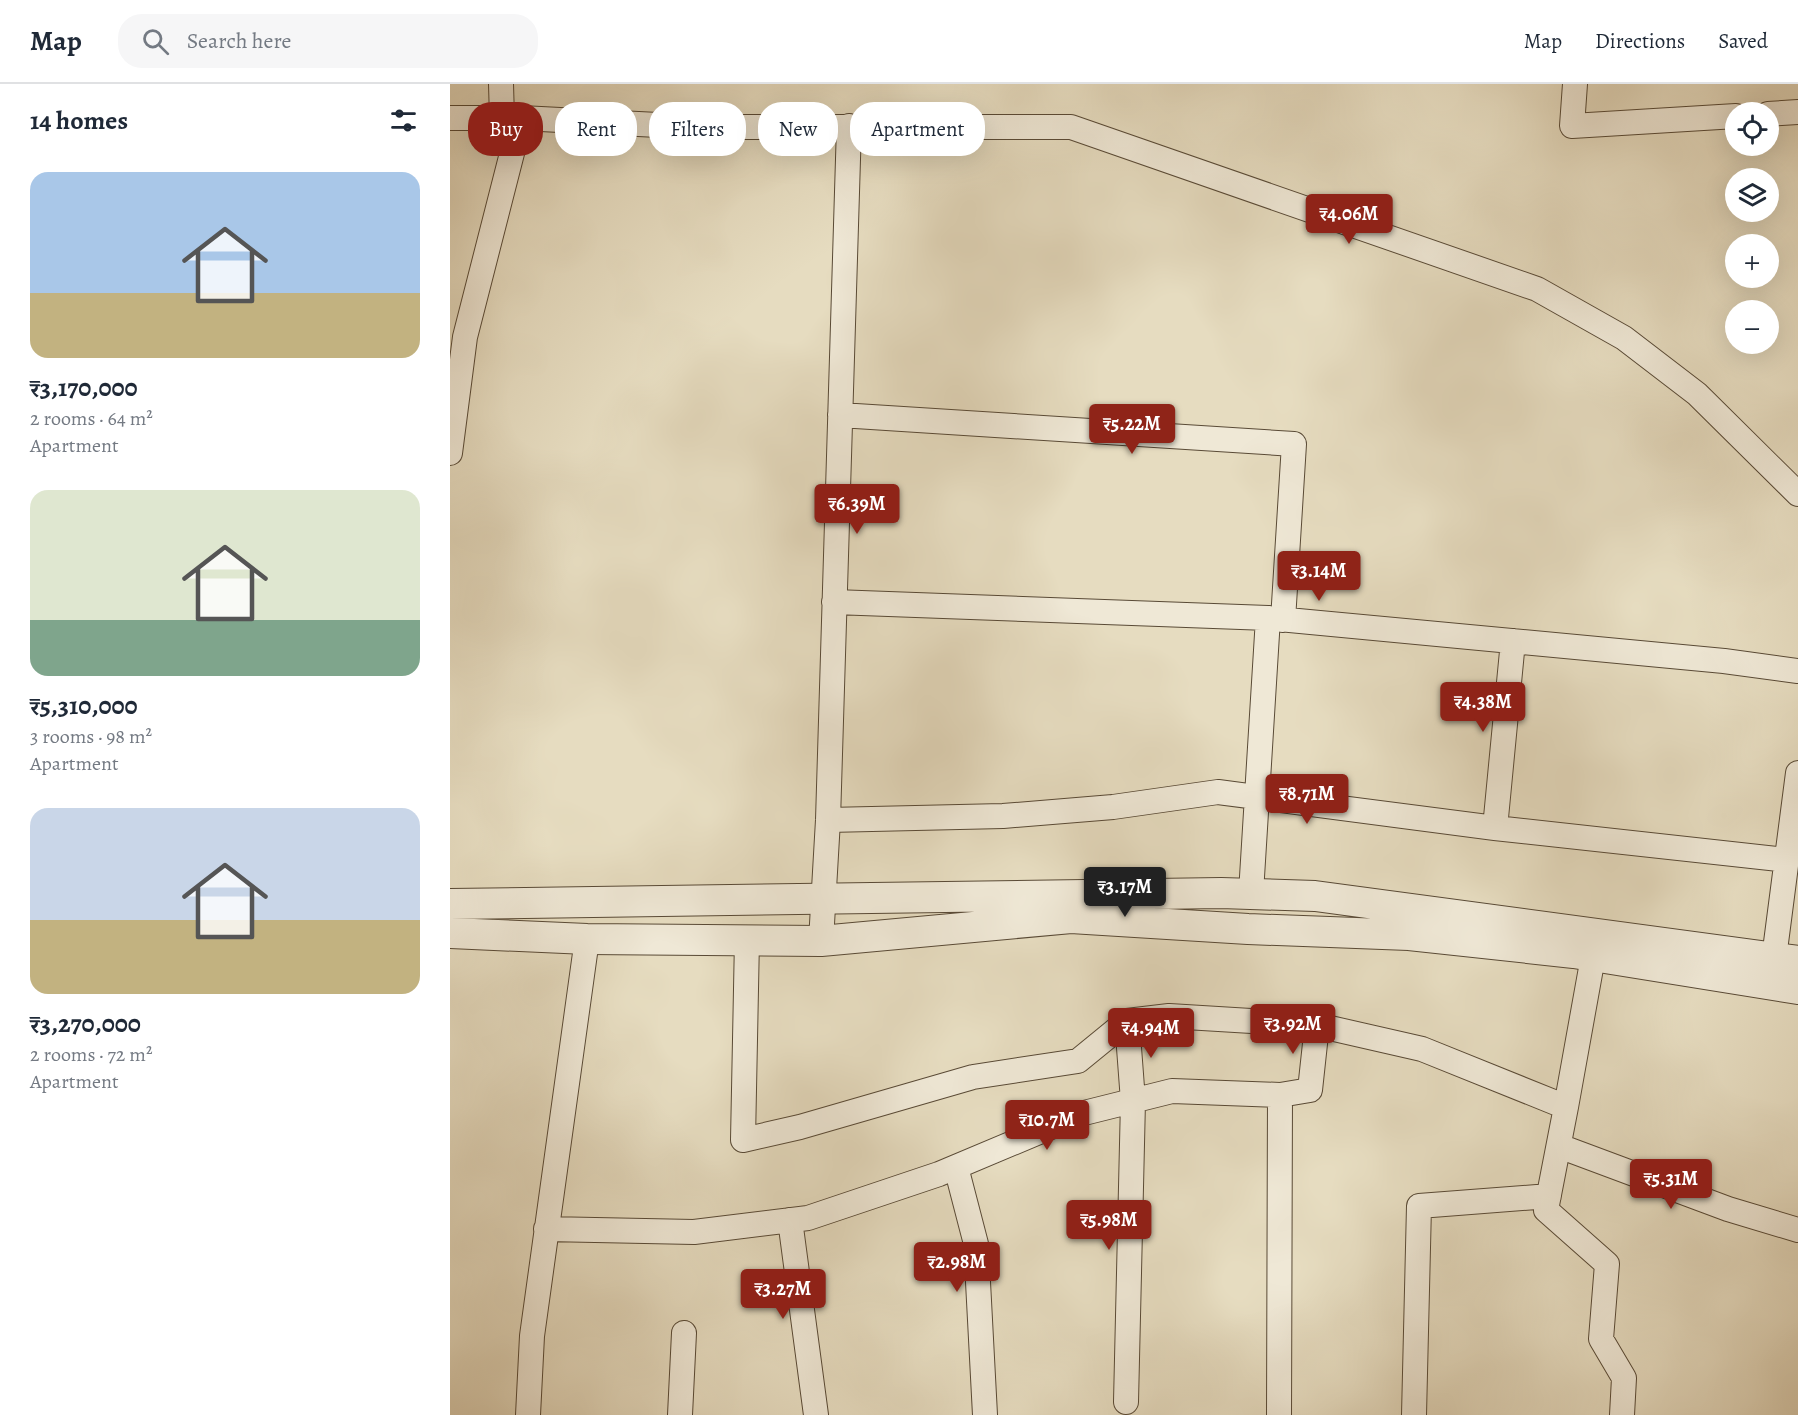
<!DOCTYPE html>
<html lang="en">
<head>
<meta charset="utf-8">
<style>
	:root { --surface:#fff; --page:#f6f6f7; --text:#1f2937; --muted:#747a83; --line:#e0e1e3; --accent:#8f2418 }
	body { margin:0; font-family:Alegreya,serif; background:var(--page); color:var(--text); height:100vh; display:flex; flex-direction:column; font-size:22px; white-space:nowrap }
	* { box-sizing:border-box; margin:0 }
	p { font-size:20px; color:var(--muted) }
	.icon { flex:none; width:33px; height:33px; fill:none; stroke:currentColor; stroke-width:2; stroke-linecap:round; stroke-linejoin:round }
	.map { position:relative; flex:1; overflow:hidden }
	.side { display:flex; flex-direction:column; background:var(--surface); width:450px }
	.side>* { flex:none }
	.guide { position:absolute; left:18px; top:18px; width:570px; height:54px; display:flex; gap:12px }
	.buttons { position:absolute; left:1275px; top:18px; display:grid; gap:12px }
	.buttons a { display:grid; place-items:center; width:54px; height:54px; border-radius:50%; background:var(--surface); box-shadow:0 6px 24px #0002; font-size:30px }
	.price { position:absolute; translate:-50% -51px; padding:0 14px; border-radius:6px; background:var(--accent); color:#fff; font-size:20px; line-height:39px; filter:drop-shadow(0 2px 3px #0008) }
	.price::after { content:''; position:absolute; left:50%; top:36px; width:18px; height:14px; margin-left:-9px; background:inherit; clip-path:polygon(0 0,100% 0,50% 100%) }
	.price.current { background:#222; color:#fff }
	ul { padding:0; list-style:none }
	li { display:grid; align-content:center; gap:12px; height:318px; padding:0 30px }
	li span { display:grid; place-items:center; height:186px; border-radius:18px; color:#555 }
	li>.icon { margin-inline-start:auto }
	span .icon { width:108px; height:108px; fill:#fffc; stroke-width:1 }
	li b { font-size:26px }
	h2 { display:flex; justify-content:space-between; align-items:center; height:72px; padding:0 30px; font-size:26px }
	.chip { padding:0 21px; border-radius:24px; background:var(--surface); box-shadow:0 6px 24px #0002; font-size:21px; line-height:54px }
	.chip.current { background:var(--accent); color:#fff }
	header { display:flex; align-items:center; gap:36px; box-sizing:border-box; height:84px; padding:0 30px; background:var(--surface); border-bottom:2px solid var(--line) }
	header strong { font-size:28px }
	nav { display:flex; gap:33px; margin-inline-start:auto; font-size:21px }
	.search { width:420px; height:54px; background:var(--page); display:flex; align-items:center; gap:15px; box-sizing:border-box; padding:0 21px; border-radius:24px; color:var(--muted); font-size:22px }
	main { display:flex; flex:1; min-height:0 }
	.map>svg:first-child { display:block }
</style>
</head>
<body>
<header>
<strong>Map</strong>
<div class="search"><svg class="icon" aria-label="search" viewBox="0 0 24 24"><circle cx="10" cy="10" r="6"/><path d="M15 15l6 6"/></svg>Search here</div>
<nav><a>Map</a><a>Directions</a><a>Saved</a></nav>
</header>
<main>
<section class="side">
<h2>14 homes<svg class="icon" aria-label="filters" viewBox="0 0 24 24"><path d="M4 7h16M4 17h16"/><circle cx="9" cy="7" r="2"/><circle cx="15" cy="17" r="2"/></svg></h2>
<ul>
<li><span style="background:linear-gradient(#a9c7e8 65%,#c2b280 0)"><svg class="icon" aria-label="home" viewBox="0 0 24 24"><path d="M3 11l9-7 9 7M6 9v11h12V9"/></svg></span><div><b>₹3,170,000</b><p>2 rooms · 64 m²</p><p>Apartment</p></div></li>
<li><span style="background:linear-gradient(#dfe7d0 70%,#7fa58c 0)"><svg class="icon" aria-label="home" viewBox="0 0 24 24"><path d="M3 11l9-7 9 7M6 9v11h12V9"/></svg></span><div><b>₹5,310,000</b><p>3 rooms · 98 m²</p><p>Apartment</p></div></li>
<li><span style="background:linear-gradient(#c9d6e8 60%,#c2b280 0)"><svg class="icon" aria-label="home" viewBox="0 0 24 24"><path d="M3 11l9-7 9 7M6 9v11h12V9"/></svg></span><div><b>₹3,270,000</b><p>2 rooms · 72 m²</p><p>Apartment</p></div></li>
</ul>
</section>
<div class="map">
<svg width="1348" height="1331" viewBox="0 0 1348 1331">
	<rect width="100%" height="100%" fill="#e6dcc0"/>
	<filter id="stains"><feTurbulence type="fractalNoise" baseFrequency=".00333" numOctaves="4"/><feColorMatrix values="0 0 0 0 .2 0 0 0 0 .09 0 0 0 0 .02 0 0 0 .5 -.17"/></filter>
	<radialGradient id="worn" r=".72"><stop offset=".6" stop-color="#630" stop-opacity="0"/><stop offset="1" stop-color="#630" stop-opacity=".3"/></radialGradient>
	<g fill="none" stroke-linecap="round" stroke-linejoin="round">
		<defs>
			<path id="minor" d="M51,0L52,34
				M1125,0L1122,42L1286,32
				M1318,30L1348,28
				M0,34H71L247,43H621L1087,205L1174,254L1247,310L1348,410
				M390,331L844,360L833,536
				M0,369L15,253L71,34
				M384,518L818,534L1274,577L1348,587
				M378,736L553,732L663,723L768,708L1045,744L1337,776
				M1045,744L1063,557
				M801,809L818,534
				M297,855L293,1056L350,1043L523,993L628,977L677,937L719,932L867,941L972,965L1116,1023L1143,873
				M371,857L378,736L399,42
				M1324,874L1348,689
				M830,1011L860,1006L867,941
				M1116,1023L1096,1126L1157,1180L1151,1255L1174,1294L1172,1331
				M1109,1062L1278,1125L1348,1146
				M506,1083L526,1160L535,1331
				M340,1136L366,1331
				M96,1145L244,1148L358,1134L489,1090L634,1029L722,1007L830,1011L829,1331
				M676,1318L683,1017L677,937
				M78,1331L82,1252L137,855
				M230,1331L234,1249
				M964,1331L969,1122L1099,1112"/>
			<path id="tertiary" d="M0,820L771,809L865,812L1348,877
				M0,849L137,855L371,857L621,834L798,845L959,851L1124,869L1348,905"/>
		</defs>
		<use href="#minor" stroke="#594a36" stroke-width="26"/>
		<use href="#tertiary" stroke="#594a36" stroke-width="32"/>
		<use href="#minor" stroke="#efe8d6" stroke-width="24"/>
		<use href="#tertiary" stroke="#efe8d6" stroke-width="30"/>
	</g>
	<rect width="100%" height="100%" filter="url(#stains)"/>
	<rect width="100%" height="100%" fill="url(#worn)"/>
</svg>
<div class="buttons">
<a><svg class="icon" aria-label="locate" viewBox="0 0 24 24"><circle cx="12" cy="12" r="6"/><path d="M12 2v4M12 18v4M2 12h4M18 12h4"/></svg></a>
<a><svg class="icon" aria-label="layers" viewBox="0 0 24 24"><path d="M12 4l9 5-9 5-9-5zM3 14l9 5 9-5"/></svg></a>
<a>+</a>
<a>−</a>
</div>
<b class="price" style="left:899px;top:161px">₹4.06M</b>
<b class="price" style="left:682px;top:371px">₹5.22M</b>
<b class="price" style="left:407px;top:451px">₹6.39M</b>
<b class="price" style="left:869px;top:518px">₹3.14M</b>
<b class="price" style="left:1033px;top:649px">₹4.38M</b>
<b class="price" style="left:857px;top:741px">₹8.71M</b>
<b class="price current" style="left:675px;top:834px">₹3.17M</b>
<b class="price" style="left:843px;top:971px">₹3.92M</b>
<b class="price" style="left:701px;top:975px">₹4.94M</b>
<b class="price" style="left:597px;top:1067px">₹10.7M</b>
<b class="price" style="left:1221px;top:1126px">₹5.31M</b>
<b class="price" style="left:659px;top:1167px">₹5.98M</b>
<b class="price" style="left:507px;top:1209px">₹2.98M</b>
<b class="price" style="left:333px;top:1236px">₹3.27M</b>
<div class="guide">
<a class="chip current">Buy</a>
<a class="chip">Rent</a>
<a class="chip">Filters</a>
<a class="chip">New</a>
<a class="chip">Apartment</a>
</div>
</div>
</main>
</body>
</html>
